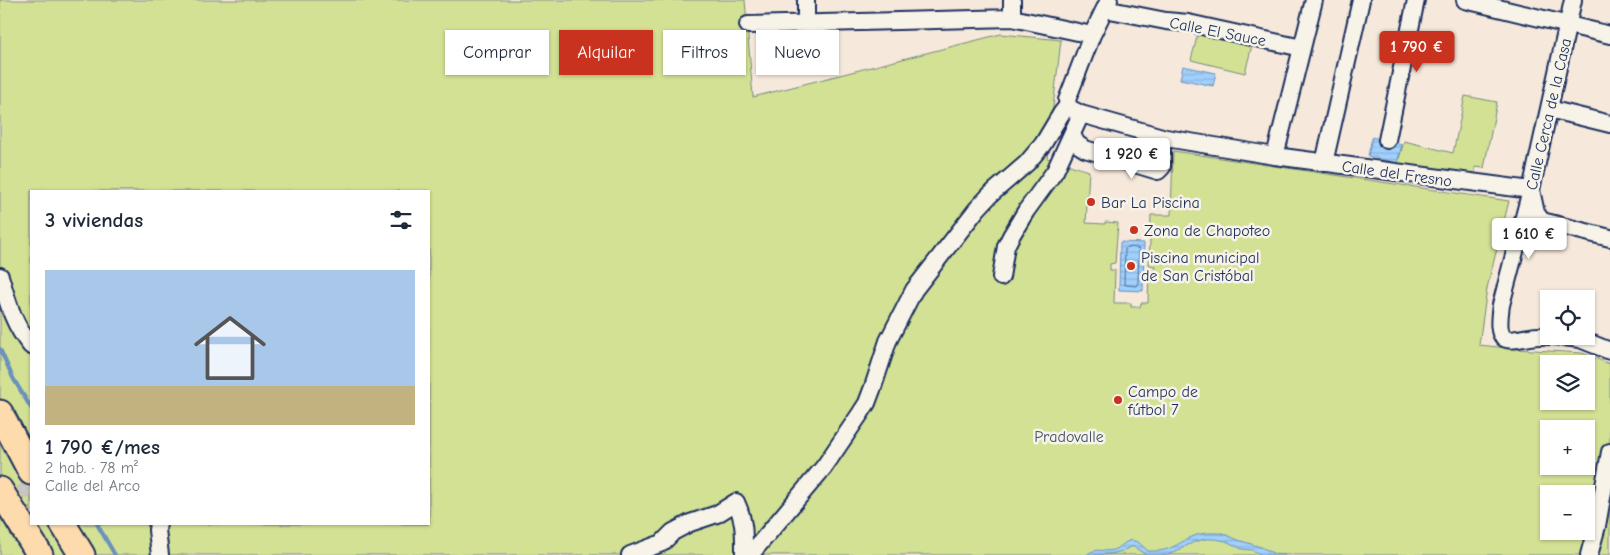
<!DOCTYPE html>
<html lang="es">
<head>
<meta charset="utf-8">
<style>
	:root { --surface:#fff; --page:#f2f2f3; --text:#1f2937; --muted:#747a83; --line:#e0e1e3; --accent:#c8321e }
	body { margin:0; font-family:"Comic Neue",sans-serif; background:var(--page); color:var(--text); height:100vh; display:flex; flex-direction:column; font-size:19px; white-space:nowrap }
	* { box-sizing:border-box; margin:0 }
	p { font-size:16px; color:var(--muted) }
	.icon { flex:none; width:28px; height:28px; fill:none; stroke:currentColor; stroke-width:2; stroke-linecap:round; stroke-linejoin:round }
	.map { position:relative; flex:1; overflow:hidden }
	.sheet { position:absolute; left:30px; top:190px; width:400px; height:335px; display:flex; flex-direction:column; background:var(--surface); border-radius:0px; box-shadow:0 1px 4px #0004 }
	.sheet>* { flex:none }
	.hud { position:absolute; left:445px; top:30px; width:475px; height:45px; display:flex; gap:10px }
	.tools { position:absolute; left:1540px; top:290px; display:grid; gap:10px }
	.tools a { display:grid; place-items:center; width:55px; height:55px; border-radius:0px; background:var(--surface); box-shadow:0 1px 4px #0004; font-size:25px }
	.price { position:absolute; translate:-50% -42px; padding:0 11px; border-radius:5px; background:#fff; color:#222; font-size:16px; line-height:32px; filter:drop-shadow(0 1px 2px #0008) }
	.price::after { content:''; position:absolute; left:50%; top:30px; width:15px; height:11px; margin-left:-8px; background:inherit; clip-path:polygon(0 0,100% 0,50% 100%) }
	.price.selected { background:var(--accent); color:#fff }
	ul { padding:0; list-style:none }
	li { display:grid; align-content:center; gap:10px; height:265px; padding:0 15px }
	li+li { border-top:1px solid var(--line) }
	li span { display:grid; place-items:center; height:155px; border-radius:0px; color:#555 }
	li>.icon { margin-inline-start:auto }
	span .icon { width:90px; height:90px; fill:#fffc; stroke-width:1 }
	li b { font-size:21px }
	h2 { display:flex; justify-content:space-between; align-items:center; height:60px; padding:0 15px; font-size:21px }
	.tag { padding:0 18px; border-radius:0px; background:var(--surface); box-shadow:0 1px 4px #0004; font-size:18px; line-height:45px }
	.tag.selected { background:var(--accent); color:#fff }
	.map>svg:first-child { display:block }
</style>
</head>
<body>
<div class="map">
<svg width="1610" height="555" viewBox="0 0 1610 555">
	<defs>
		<pattern id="water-rules" width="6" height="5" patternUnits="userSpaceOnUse" patternTransform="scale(1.25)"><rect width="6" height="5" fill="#a0d0fc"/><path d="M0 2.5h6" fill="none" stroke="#89b3da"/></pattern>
	</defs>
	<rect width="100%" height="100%" fill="#f6e9db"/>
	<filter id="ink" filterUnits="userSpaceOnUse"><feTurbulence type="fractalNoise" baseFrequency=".02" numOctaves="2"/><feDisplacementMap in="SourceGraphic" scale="10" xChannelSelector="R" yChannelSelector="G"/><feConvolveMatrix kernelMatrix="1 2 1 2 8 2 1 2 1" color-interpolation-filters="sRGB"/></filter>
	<g filter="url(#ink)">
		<path fill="#d2e194" stroke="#768879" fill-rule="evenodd" d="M0,0H745L753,97L1001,34L1061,40L1047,158L1089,171L1086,223L1105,224V222L1118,223L1115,263L1110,264V270H1115L1114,303H1131V307H1140L1141,303H1148L1149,270L1154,271L1155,266L1149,265L1151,215H1171L1173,151L1509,201L1487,288L1479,345L1517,349L1582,353L1610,364V555H0ZM31,191H429V524H31ZM1549,364H1586V401H1549ZM1549,429H1586V466H1549ZM1549,494H1586V531H1549Z
			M1198,33L1252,45L1245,73L1191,60Z
			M1465,96L1497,102L1484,168L1475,167V174L1397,166L1404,141L1453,153Z"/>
		<path fill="url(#water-rules)" stroke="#6b90bd" d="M1183,66L1216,73L1213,86L1180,79Z
			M1372,137L1402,145L1397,163L1368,156Z
			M1120,242L1144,243L1143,291L1119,290Z
			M1210,533H1222L1238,540L1261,547L1275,554L1285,555H1262L1252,550L1242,549L1226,541L1215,539H1205L1194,542L1168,555H1146L1134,547H1130C1118,555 1102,555 1086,555C1098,546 1102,553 1113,550C1120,548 1124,542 1131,540L1138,542L1148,551C1172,552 1175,544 1194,536C1199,534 1205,533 1210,533Z"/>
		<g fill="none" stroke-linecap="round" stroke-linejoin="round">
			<path stroke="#506f9d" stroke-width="1" d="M1127,247L1137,248L1139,249L1138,283L1136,286L1126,285L1124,284L1125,249Z"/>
			<path stroke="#6b90bd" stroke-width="4" d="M0,349L13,378L31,408
				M97,524L115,555"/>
			<path stroke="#cac4c2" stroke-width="16" stroke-dasharray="16 8" stroke-linecap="butt" d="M0,506L31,487"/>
			<defs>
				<path id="minor" d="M806,0V24
					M1465,0L1610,35
					M1105,9L1166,21L1188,23L1302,48
					M1012,18V0
					M748,25L1012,18L1092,35
					M1068,105L1071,109L1081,114L1166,138L1275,156L1531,190L1536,213L1542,221L1610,238
					M1549,109L1610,124
					M1072,135L1077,144L1085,149L1158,171L1162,167V137
					M1387,140L1416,0
					M1275,156L1314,0
					M1324,163L1361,0
					M0,276C8,303 13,324 31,346
					M1001,277L1006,246L1011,236L1026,211L1055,171L1081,114
					M1549,336C1516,333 1493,359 1501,305L1531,190L1573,0
					M1556,336L1580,339L1610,351
					M158,524L157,530L160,555
					M630,555L662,543L673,532L690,523L717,514L736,502C745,521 744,535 744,555
					M750,555L824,467L860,414L867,403L873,387L888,341L914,290L977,209L990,195L1027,163L1043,144L1061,114L1068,105L1067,100L1092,35L1109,0
					M1589,555L1597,526L1610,452"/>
				<path id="highway" d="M0,413L31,472
					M0,490L40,555
					M63,524L82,555"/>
			</defs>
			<use href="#minor" stroke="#1b2f5e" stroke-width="20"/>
			<use href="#highway" stroke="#1b2f5e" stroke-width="29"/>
			<use href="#minor" stroke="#f7f3e8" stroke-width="16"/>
			<use href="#highway" stroke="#fedbac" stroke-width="25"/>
		</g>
	</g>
	<g fill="#c8321e" stroke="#f7f3e8" stroke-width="2">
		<circle cx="1091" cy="202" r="5"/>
		<circle cx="1134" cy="230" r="5"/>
		<circle cx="1131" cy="266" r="5"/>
		<circle cx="1118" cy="400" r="5"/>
	</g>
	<g text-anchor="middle" stroke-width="5" stroke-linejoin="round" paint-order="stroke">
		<g font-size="16" fill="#1b2f5e" stroke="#f7f3e8">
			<text transform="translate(1218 31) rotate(11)" y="6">Calle El Sauce</text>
			<text transform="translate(1548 114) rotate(-77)" y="6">Calle Cerca de la Casa</text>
			<text transform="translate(1397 173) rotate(8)" y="6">Calle del Fresno</text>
		</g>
		<g font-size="16" fill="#1b2f5e" stroke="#f7f3e8" text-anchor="start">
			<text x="1101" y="208">Bar La Piscina</text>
			<text x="1144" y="236">Zona de Chapoteo</text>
			<text x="1141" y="263">Piscina municipal<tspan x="1141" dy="18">de San Cristóbal</tspan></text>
			<text x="1128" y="397">Campo de<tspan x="1128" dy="18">fútbol 7</tspan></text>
		</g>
		<g font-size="16" fill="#405369" stroke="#f7f3e8">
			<text x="1069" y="442">Pradovalle</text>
		</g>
	</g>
</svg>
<div class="tools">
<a><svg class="icon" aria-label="locate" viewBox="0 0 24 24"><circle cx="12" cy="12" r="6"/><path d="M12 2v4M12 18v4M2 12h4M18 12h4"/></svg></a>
<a><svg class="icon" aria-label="layers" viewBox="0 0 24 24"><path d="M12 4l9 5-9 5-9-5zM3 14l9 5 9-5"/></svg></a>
<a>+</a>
<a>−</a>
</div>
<b class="price selected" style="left:1417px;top:73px">1 790 €</b>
<b class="price" style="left:1132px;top:180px">1 920 €</b>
<b class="price" style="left:1529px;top:260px">1 610 €</b>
<div class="hud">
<a class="tag">Comprar</a>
<a class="tag selected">Alquilar</a>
<a class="tag">Filtros</a>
<a class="tag">Nuevo</a>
</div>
<section class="sheet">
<h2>3 viviendas<svg class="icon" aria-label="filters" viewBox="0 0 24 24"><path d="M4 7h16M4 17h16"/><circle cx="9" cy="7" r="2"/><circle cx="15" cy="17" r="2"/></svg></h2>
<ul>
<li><span style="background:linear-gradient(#a9c7e8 75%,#c2b280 0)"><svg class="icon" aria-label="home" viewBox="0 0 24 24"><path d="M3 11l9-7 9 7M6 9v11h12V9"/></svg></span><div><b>1 790 €/mes</b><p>2 hab. · 78 m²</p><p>Calle del Arco</p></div></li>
</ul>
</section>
</div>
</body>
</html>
